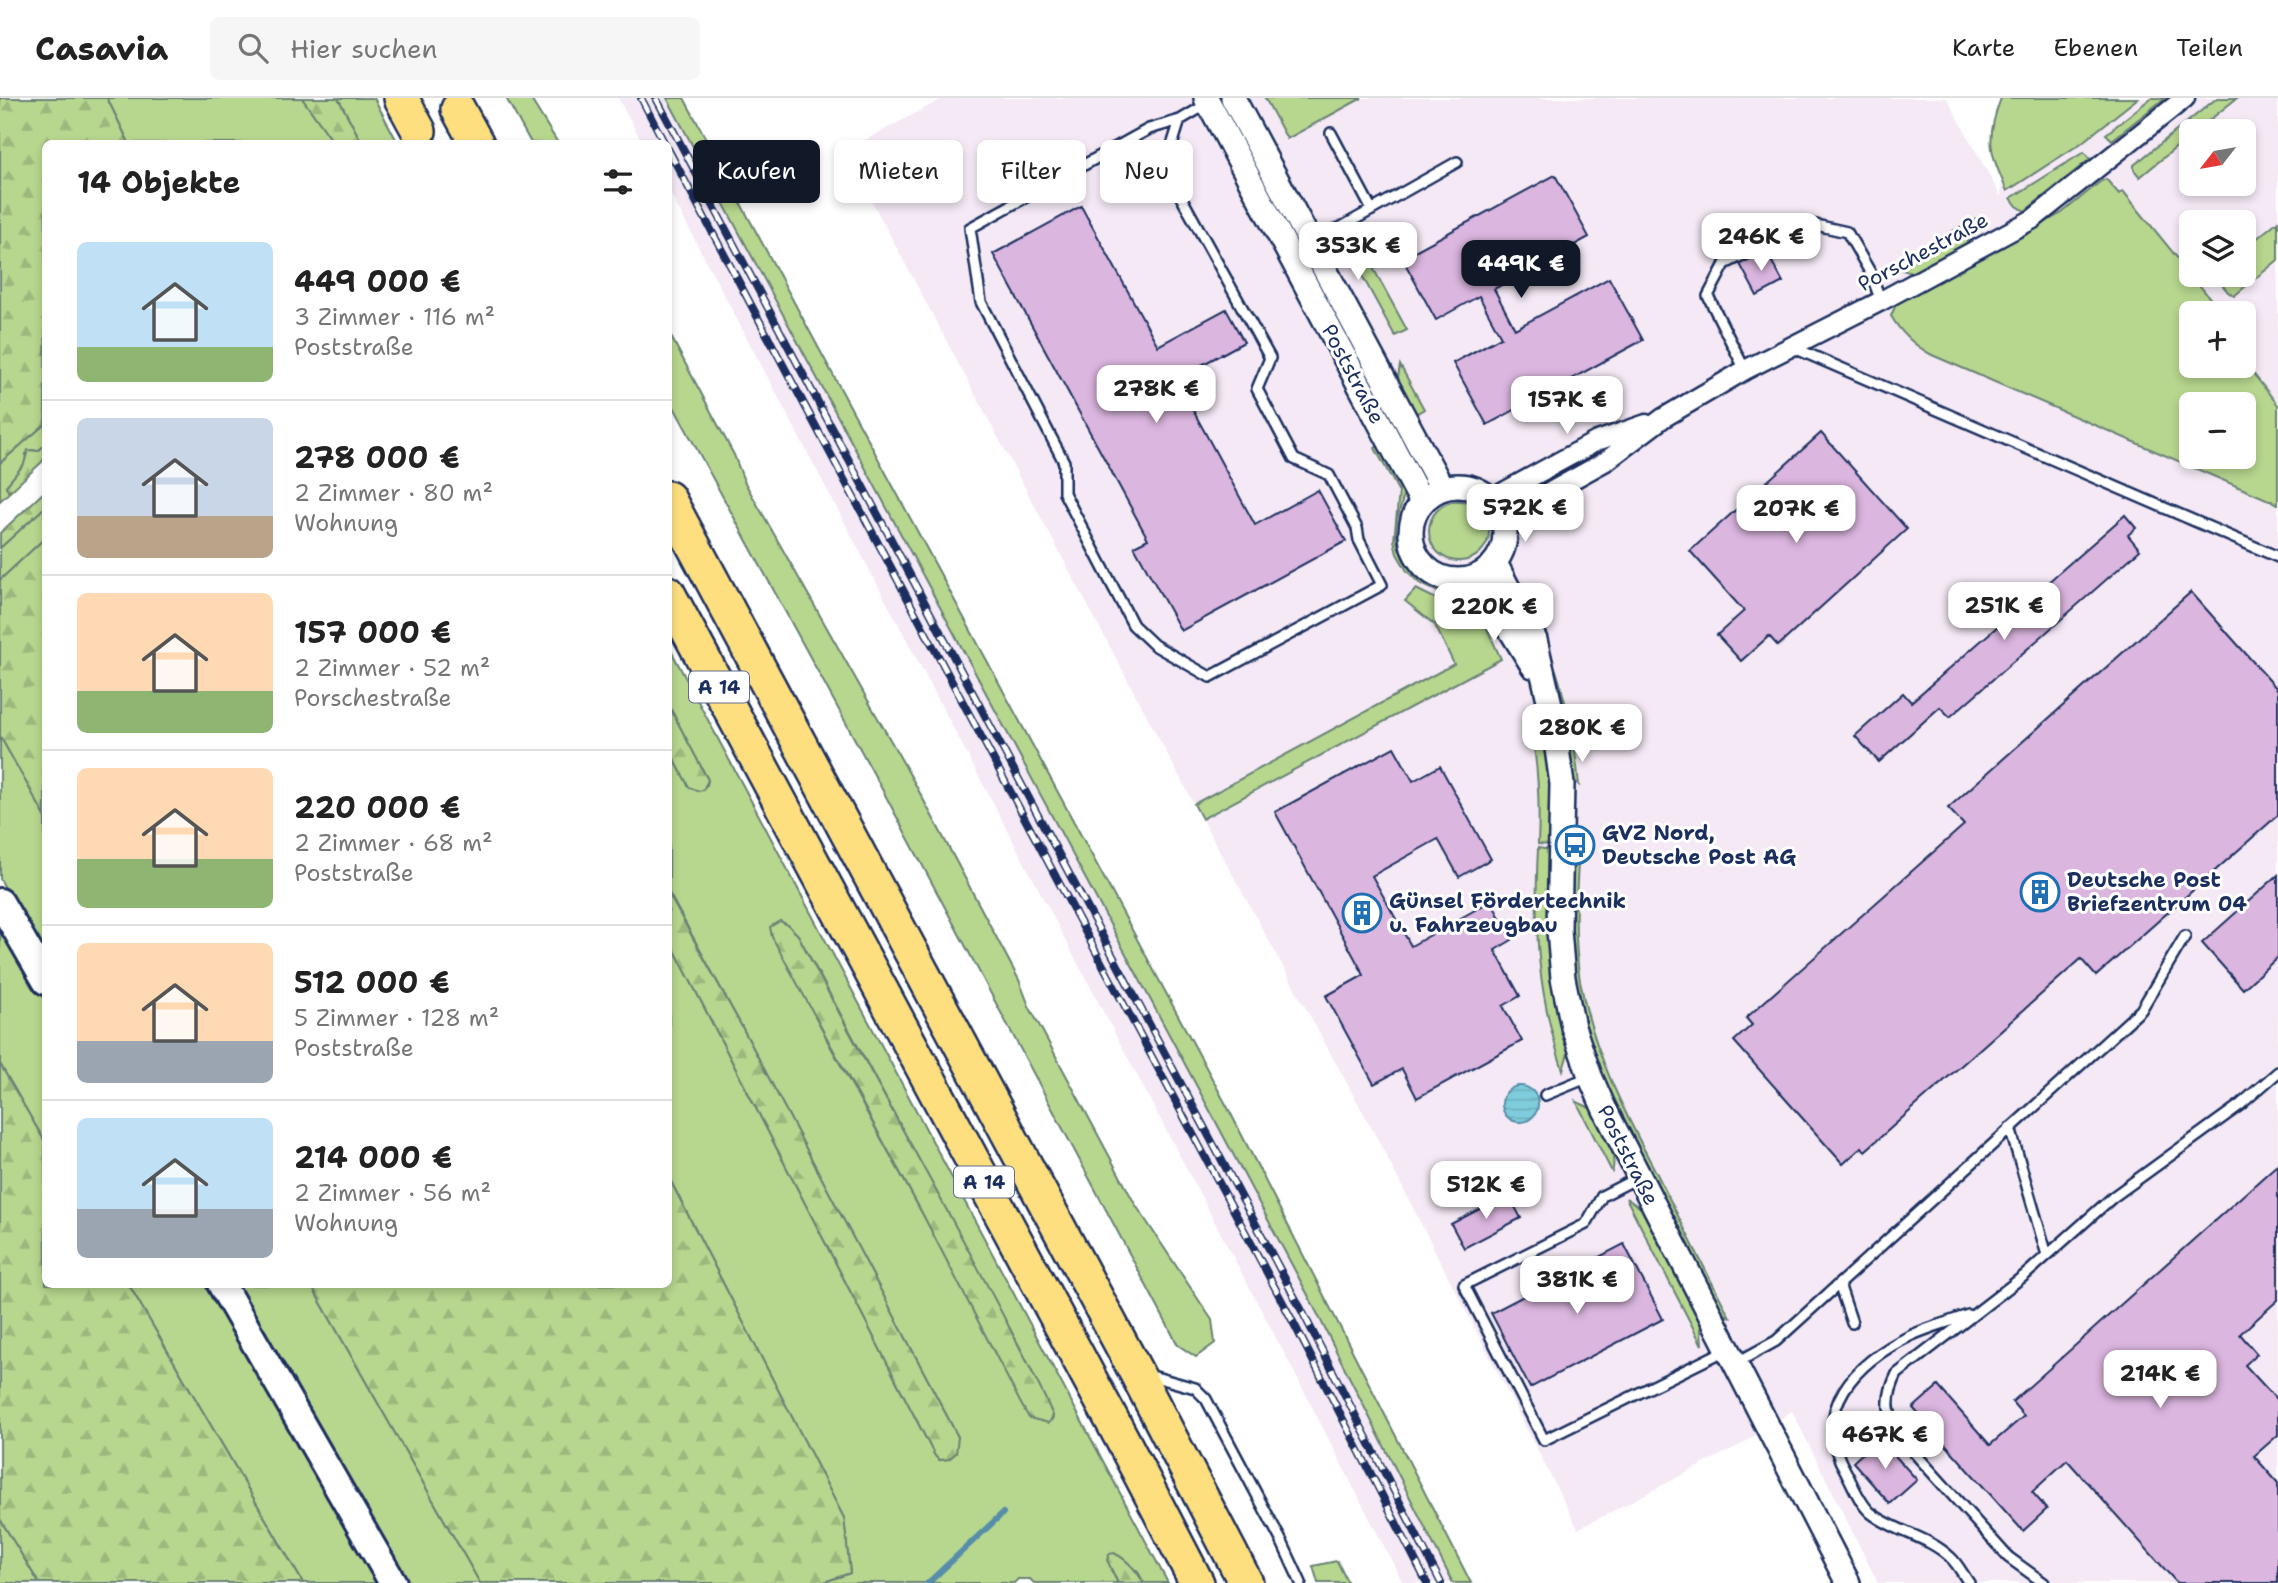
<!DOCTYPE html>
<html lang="de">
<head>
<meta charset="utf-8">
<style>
	:root { --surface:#fff; --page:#f6f6f6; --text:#222; --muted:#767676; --line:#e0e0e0; --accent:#111827 }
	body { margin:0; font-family:"Shantell Sans",sans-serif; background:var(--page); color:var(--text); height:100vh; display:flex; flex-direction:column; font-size:26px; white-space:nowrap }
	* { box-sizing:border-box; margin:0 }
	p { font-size:23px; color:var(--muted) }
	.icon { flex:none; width:38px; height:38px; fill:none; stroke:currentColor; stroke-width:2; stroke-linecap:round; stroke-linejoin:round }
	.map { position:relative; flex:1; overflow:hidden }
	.side { position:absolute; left:42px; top:42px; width:630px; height:1148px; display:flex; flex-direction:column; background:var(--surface); border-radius:10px; box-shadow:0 4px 10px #0003 }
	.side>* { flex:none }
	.top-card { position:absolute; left:693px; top:42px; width:665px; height:63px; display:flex; gap:14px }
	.needle { width:46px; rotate:239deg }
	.fabs { position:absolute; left:2179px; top:21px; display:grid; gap:14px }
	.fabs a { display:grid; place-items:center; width:77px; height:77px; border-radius:10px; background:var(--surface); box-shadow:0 4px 10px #0003; font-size:35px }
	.price { position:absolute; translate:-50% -60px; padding:0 16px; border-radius:14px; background:#fff; color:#222; font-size:23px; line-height:46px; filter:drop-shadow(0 2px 4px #0008) }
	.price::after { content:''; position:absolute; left:50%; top:42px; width:21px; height:16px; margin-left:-10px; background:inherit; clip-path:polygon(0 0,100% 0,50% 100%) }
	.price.on { background:var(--accent); color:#fff }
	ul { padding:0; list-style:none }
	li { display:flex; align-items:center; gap:21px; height:175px; padding:0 35px }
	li+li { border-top:2px solid var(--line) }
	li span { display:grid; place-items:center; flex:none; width:196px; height:140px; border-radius:10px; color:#555 }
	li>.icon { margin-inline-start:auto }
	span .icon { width:84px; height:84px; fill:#fffc; stroke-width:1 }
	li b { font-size:30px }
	h2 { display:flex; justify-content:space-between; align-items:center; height:84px; padding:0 35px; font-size:30px }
	.chip { padding:0 24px; border-radius:10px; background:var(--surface); box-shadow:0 4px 10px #0003; font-size:24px; line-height:63px }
	.chip.on { background:var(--accent); color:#fff }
	header { display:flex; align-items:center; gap:42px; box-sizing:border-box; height:98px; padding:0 35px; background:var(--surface); border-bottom:2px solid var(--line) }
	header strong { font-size:33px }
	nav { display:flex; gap:38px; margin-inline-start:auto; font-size:24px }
	.search { width:490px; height:63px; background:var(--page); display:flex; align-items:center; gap:18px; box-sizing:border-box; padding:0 24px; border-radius:10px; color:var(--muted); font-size:26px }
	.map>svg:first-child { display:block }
</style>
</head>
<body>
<header>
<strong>Casavia</strong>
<div class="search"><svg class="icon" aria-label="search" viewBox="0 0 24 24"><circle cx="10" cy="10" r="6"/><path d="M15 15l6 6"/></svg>Hier suchen</div>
<nav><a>Karte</a><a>Ebenen</a><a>Teilen</a></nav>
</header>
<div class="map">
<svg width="2278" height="1485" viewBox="0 0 2278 1485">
	<defs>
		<pattern id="forest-firs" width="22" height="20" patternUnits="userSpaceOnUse" patternTransform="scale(1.75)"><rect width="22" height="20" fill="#b7d68e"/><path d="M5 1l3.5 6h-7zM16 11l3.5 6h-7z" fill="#9db87d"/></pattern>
		<pattern id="water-rules" width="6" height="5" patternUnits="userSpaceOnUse" patternTransform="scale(1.75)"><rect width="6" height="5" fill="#7fcddc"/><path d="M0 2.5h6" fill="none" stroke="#6db0bf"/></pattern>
	</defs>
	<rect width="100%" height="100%" fill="#fff"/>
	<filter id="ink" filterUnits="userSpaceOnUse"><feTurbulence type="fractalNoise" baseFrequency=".0143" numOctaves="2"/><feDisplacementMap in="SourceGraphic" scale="14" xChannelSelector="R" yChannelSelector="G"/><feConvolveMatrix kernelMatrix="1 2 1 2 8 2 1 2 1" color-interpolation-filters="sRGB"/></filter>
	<g filter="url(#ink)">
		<path fill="#f4e9f5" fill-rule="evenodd" d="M618,0H684L1229,1012L1471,1485H1403L1292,1270L669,93L668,46L643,45Z
			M944,0H1947L2001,99L2003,31L2036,0H2278V1485H1878L1792,1313L1742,1346L1578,1431L1376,1038L1202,721L845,53ZM2191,33H2244V86H2191ZM2191,124H2244V177H2191ZM2191,215H2244V268H2191ZM2191,306H2244V359H2191Z"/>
		<path fill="#b7d68e" stroke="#698276" stroke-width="2" fill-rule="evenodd" d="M107,0H302L334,45H129Z
			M338,0H374L398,45H362Z
			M506,0H530L558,45H531Z
			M667,0H684L1229,1012L1471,1485H1453L1309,1199L1216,1024Z
			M1265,0H1362L1287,41Z
			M2001,0H2138L2080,46L2007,93C1990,54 1985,42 2001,0Z
			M2151,0H2165L2112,42L2106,36Z
			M2217,0H2237L2196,33H2191V37L2140,79L2134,72V67Z
			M2084,54L2090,61L2025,113L2017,108L2011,100Z
			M2106,81L2119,96L2123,93L2222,215H2191V268H2244V264L2278,307V406L1932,257C1915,248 1901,235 1891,218L1896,206L2062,115L2101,83ZM2191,306H2244V359H2191Z
			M1975,121L1966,146L1912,175L1889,168Z
			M2278,123V162L2234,198L2228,194L2214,177H2244V151Z
			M1353,133L1407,232L1395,238L1341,139Z
			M669,235L734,357L744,383L914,684L1019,882L1029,908L1135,1106L1212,1222L1215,1245L1196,1259L1178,1247L883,693L669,300Z
			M1400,267L1424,311L1410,319L1396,292Z
			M45,326V347L38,353L32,352L26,356L25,366L6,388L8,392L13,391L0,403V365Z
			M1380,347C1387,360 1399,376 1402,390C1405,402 1399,411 1397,422C1392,449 1407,476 1432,489C1447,496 1463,493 1479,499L1506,534L1500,537L1495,524L1477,501L1440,495L1419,485L1407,473L1397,456L1394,442L1399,394L1375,350Z
			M1429 433a30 30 0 1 1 60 0a30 30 0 1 1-60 0Z
			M45,409V440L0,482V450Z
			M1416,491L1444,505L1468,506L1479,513L1501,561L1202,721L1194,706L1454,566L1435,527L1405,503Z
			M1541,531C1562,582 1574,632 1579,687L1572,680Z
			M668,547L1168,1485H1144L1137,1472H1111L1118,1485H1034L1030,1481H1018L1014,1485H821L850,1475L844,1420L669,1080V841L935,1358L939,1362L949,1361L958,1339L742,929L669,795V651L689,689L698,693L707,687L708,682L669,608ZM788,827L798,837L1024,1257L1053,1318L1052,1322L921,1113L827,942Z
			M1527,614L1540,621C1549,663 1552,704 1551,747L1538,746C1540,702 1538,657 1527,614Z
			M0,638L45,718V861L0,781Z
			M1538,750L1551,752L1548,804L1549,853L1553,886L1569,952L1563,972C1537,895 1534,830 1538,750Z
			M1572,750H1579C1576,795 1573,839 1580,883C1593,953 1624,1014 1657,1076C1681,1124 1705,1172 1730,1219L1720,1214L1606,989L1588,942L1574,882L1569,827Z
			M0,824L45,902V1044L0,966Z
			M1576,1003C1581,1006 1587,1008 1591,1011C1603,1021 1618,1060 1612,1074Z
			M1626,1100L1645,1113L1700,1219L1702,1247Z
			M129,1187H210L383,1485H303Z
			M234,1187H311L480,1485H406Z
			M0,1421L39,1485H0Z
			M1337,1463L1348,1485H1318L1313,1468Z"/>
		<path fill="url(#forest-firs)" stroke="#698276" stroke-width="2" d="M0,0H107L129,45L46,46L45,326L0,365Z
			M302,0H338L362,45H334Z
			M45,347V361L13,391L8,393L6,388L24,366L28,352L38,353Z
			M45,393V409L0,450V435Z
			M45,440V718L0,638V482Z
			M669,608L708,682L703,692L698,693L689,689L669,651Z
			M668,795L742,929L958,1339L956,1355L949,1361L939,1362L935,1358L669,841Z
			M780,823L788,827L798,837C879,994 969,1145 1047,1304L1053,1318L1049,1325L1029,1320L1020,1304L921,1113L772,839L770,829Z
			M0,966L45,1044L46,1186L129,1187L303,1485H39L0,1421Z
			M669,1080L844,1420L850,1475L821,1485H480L311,1187L668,1186Z
			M1114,1455C1128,1462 1136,1472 1144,1485H1118L1107,1462L1109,1456Z"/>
		<path fill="url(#water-rules)" stroke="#578eaa" stroke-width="2" d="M1502 1006a18 18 0 1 1 36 0a18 18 0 1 1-36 0Z"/>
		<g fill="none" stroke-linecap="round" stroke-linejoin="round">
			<path stroke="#578eaa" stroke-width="6" d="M928,1485L1003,1415"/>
		</g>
		<path fill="#dbb6df" stroke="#1b2f5e" stroke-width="2" d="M1555,77L1589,139L1494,191L1515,231L1609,180L1643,242L1487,327L1453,265L1501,239L1479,198L1436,222L1402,160Z
			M1081,108L1158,248L1226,211L1244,244L1176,281L1255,427L1318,392L1346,443L1181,533L1134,448L1148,441L993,156Z
			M1749,124L1759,141L1733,154L1724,137Z
			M1766,153L1783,184L1757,198L1740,166Z
			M1821,335L1907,431L1778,548L1769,538L1741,563L1717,537L1744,513L1690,453Z
			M2125,417L2136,430L2128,437L2140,452L1950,619L1940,609L1879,664L1855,638L1903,595L1911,604Z
			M2191,494L2278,592V717L2096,878L2081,861L1865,1053L1862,1049L1843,1066L1734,943L1752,927L1746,920L1964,727L1948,710Z
			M1394,649L1413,683L1440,668L1491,761L1459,779L1438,741L1372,778L1411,848L1491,803L1512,842L1495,852L1520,898L1503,908L1522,943L1417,1000L1402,971L1374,986L1326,898L1364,877L1275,714Z
			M2278,777V859L2243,891L2202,845Z
			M2278,1066V1202L2240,1236L2257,1256L2245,1267L2278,1303V1337L2254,1358L2278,1385V1485H2177L2067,1362L2032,1394L2047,1411L2023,1433L1913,1310L1938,1288L1990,1347L2024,1318L2012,1304Z
			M1508,1096L1521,1120L1464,1150L1451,1126Z
			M1624,1146L1663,1221L1530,1290L1491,1215Z
			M1879,1340L1917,1382L1890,1406L1853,1364Z"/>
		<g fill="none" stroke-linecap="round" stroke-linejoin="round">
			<defs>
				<path id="service" d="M1180,22L1165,70L1270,260L1257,291L1294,361L1329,377L1357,430L1359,442L1382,487L1210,579L1154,547L1133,527L1064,395V364L981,204L970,130L1149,31L1180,22L1207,6
					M1331,35L1372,112
					M1313,145L1457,64
					M1792,249L2278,459
					M1745,272L1708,198L1725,166L1807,125L1847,134L1870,174L1881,203
					M1545,997L1589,979
					M2010,1030L2047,1157
					M1639,1079L1602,1098L1586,1126L1464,1187L1544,1342L1726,1252
					M1839,1186L1852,1225
					M1968,1217C1949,1224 1930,1229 1912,1237C1856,1264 1809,1311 1846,1374C1853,1387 1860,1406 1871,1415C1895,1434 1928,1438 1950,1459C1958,1466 1963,1477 1969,1485
					M1736,1265L1776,1243L2141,912L2185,838
					M1148,1277L1195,1290L1206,1301L1282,1444L1301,1485
					M2044,1485L2008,1459L1902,1341C1887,1317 1884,1302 1897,1276L2025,1177L2113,1099L2240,1007L2278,974"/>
				<path id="minor" d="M1491,401L1597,343L1646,326
					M1503,420L1606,363L1663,320L1745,272L1881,203L2033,121L2185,0"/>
				<path id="tertiary" d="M1206,0L1422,404
					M1233,0L1442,390
					M1411 435a47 47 0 1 1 94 0a47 47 0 1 1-94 0Z
					M1495,465L1535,542L1552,615L1562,686L1559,832L1563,880L1573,929L1590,978L1604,1010L1848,1485
					M1477,478L1533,568"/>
				<path id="secondary" d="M0,804L46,883
					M221,1186L393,1485"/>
				<path id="motorway" d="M401,0L419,33
					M458,11L477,46
					M668,400L1136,1274L1246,1485
					M668,495L1122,1341L1197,1485"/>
			</defs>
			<use href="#service" stroke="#1b2f5e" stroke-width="14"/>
			<use href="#minor" stroke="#1b2f5e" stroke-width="23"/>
			<use href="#tertiary" stroke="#1b2f5e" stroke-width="28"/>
			<use href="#secondary" stroke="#1b2f5e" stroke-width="32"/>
			<use href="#motorway" stroke="#1b2f5e" stroke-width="38"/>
			<use href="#service" stroke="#fff" stroke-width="9"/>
			<use href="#minor" stroke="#fff" stroke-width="18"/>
			<use href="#tertiary" stroke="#fff" stroke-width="23"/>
			<use href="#secondary" stroke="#fff" stroke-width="26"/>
			<use href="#motorway" stroke="#fedf80" stroke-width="33"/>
			<defs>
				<path id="rail" d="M641,0L665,46
					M656,0L1301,1211L1441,1485
					M668,51L1290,1218L1427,1485"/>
			</defs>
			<use href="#rail" stroke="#1b2f5e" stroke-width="8"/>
			<use href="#rail" stroke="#fff" stroke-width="5" stroke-dasharray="16" stroke-linecap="butt"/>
		</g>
	</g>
	<defs>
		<symbol id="bus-ring" viewBox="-11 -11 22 22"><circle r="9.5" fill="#fff" stroke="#1f6fb2" stroke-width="1.5"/><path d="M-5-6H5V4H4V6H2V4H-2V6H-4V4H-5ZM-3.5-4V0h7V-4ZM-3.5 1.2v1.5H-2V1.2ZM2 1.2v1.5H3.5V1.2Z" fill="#1f6fb2"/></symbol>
		<symbol id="building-ring" viewBox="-11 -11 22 22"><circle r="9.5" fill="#fff" stroke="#1f6fb2" stroke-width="1.5"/><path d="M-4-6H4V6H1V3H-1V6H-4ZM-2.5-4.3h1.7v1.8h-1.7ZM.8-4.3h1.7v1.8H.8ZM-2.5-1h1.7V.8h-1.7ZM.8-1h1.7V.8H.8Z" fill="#1f6fb2"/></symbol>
	</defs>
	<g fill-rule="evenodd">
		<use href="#bus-ring" x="1553" y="725" width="44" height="44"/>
		<use href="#building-ring" x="2018" y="772" width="44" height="44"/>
		<use href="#building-ring" x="1340" y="793" width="44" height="44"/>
	</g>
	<g text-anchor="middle" stroke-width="6" stroke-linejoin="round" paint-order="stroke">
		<g fill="#fff" stroke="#5f6d8e" stroke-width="2">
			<rect x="689" y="573.5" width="60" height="31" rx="5"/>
			<rect x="954" y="1068.5" width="60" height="31" rx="5"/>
		</g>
		<g font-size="19" font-weight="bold" fill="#1b2f5e">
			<text x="719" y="596">A 14</text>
			<text x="984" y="1091">A 14</text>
		</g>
		<g font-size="21" fill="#1b2f5e" stroke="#fff">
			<text transform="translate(1923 154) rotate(-28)" y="7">Porschestraße</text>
			<text transform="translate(1353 276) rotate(62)" y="7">Poststraße</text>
			<text transform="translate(1628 1057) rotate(63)" y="7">Poststraße</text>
		</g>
		<g font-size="21" font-weight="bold" fill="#1b2f5e" stroke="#fff" text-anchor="start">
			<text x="1602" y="742">GVZ Nord,<tspan x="1602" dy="24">Deutsche Post AG</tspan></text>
			<text x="2067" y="789">Deutsche Post<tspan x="2067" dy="24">Briefzentrum 04</tspan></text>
			<text x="1389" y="810">Günsel Fördertechnik<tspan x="1389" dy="24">u. Fahrzeugbau</tspan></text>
		</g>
	</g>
</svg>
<div class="fabs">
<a><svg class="needle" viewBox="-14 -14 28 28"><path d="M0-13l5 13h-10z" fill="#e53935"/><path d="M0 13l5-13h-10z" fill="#767676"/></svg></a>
<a><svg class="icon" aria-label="layers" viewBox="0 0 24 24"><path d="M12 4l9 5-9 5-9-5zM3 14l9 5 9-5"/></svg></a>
<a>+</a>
<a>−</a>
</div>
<b class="price" style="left:1761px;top:175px">246K €</b>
<b class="price" style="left:1358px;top:184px">353K €</b>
<b class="price on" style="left:1521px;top:202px">449K €</b>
<b class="price" style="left:1156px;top:327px">278K €</b>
<b class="price" style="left:1567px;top:338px">157K €</b>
<b class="price" style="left:1525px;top:446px">572K €</b>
<b class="price" style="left:1796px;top:447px">207K €</b>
<b class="price" style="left:2004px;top:544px">251K €</b>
<b class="price" style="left:1494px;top:545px">220K €</b>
<b class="price" style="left:1582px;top:666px">280K €</b>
<b class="price" style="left:1486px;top:1123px">512K €</b>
<b class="price" style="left:1577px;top:1218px">381K €</b>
<b class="price" style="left:2160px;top:1312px">214K €</b>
<b class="price" style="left:1885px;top:1373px">467K €</b>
<div class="top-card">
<a class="chip on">Kaufen</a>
<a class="chip">Mieten</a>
<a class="chip">Filter</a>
<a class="chip">Neu</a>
</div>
<section class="side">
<h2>14 Objekte<svg class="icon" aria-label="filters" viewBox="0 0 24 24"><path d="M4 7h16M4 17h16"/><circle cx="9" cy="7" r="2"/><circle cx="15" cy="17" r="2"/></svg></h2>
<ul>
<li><span style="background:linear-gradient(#bfe0f5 75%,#8fb573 0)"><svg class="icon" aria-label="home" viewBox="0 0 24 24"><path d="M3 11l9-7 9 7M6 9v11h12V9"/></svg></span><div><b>449 000 €</b><p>3 Zimmer · 116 m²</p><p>Poststraße</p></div></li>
<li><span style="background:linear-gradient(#c9d6e8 70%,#b9a48a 0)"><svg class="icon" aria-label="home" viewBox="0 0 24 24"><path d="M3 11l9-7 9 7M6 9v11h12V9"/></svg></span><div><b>278 000 €</b><p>2 Zimmer · 80 m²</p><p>Wohnung</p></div></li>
<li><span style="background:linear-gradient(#ffd9b3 70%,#8fb573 0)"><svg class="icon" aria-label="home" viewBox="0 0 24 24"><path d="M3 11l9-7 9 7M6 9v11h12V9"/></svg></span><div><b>157 000 €</b><p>2 Zimmer · 52 m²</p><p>Porschestraße</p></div></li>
<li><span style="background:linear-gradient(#ffd9b3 65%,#8fb573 0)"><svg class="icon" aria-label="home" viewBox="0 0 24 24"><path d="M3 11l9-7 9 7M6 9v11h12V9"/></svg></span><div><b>220 000 €</b><p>2 Zimmer · 68 m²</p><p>Poststraße</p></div></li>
<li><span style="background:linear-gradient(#ffd9b3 70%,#9aa5b1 0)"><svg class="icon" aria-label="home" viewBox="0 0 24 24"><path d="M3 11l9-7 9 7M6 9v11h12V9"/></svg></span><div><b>512 000 €</b><p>5 Zimmer · 128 m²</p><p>Poststraße</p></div></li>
<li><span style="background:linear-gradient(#bfe0f5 65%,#9aa5b1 0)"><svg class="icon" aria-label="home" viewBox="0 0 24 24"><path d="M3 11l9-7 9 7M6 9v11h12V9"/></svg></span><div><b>214 000 €</b><p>2 Zimmer · 56 m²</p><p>Wohnung</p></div></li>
</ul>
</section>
</div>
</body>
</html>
